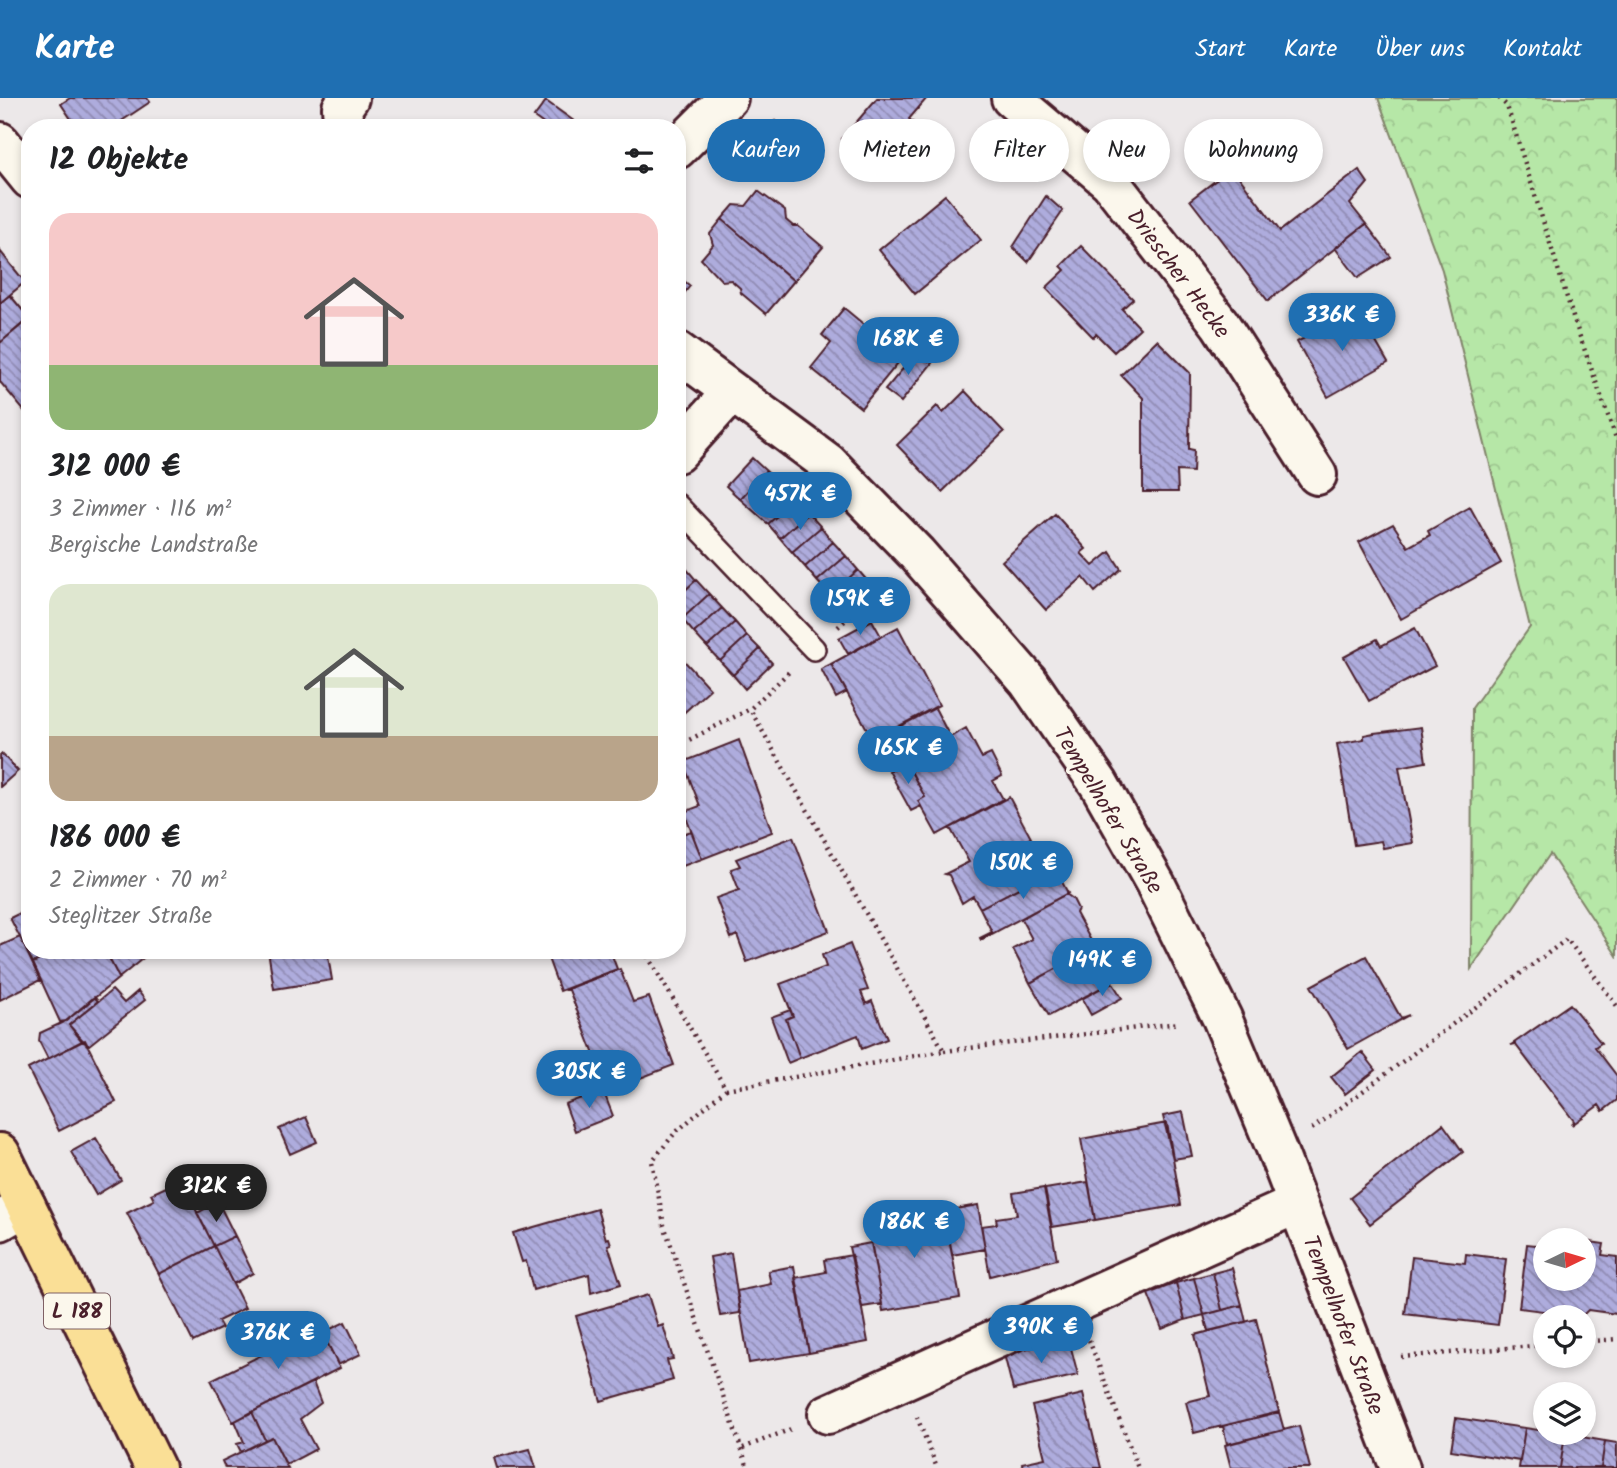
<!DOCTYPE html>
<html lang="de">
<head>
<meta charset="utf-8">
<style>
	:root { --surface:#fff; --page:#f2f2f2; --text:#202124; --muted:#757577; --accent:#1f6fb2 }
	body { margin:0; font-family:Kalam,sans-serif; background:var(--page); color:var(--text); height:100vh; display:flex; flex-direction:column; font-size:26px; white-space:nowrap }
	* { box-sizing:border-box; margin:0 }
	p { font-size:23px; color:var(--muted) }
	.icon { flex:none; width:38px; height:38px; fill:none; stroke:currentColor; stroke-width:2; stroke-linecap:round; stroke-linejoin:round }
	.map { position:relative; flex:1; overflow:hidden }
	.drawer { position:absolute; left:21px; top:21px; width:665px; height:840px; display:flex; flex-direction:column; background:var(--surface); border-radius:28px; box-shadow:0 4px 10px #0003 }
	.drawer>* { flex:none }
	.top-card { position:absolute; left:707px; top:21px; width:665px; height:63px; display:flex; gap:14px }
	.needle { width:46px; rotate:85deg }
	.buttons { position:absolute; left:1533px; top:1130px; display:grid; gap:14px }
	.buttons a { display:grid; place-items:center; width:63px; height:63px; border-radius:50%; background:var(--surface); box-shadow:0 4px 10px #0003; font-size:35px }
	.price { position:absolute; translate:-50% -60px; padding:0 16px; border-radius:24px; background:var(--accent); color:#fff; font-size:23px; line-height:46px; filter:drop-shadow(0 2px 4px #0008) }
	.price::after { content:''; position:absolute; left:50%; top:42px; width:21px; height:16px; margin-left:-10px; background:inherit; clip-path:polygon(0 0,100% 0,50% 100%) }
	.price.selected { background:#222; color:#fff }
	ul { padding:0; list-style:none }
	li { display:grid; align-content:center; gap:14px; height:371px; padding:0 28px }
	li span { display:grid; place-items:center; height:217px; border-radius:21px; color:#555 }
	li>.icon { margin-inline-start:auto }
	span .icon { width:126px; height:126px; fill:#fffc; stroke-width:1 }
	li b { font-size:30px }
	h2 { display:flex; justify-content:space-between; align-items:center; height:84px; padding:0 28px; font-size:30px }
	.tag { padding:0 24px; border-radius:32px; background:var(--surface); box-shadow:0 4px 10px #0003; font-size:24px; line-height:63px }
	.tag.selected { background:var(--accent); color:#fff }
	header { display:flex; align-items:center; gap:42px; box-sizing:border-box; height:98px; padding:0 35px; background:var(--accent); color:#fff }
	header strong { font-size:33px }
	nav { display:flex; gap:38px; margin-inline-start:auto; font-size:24px }
	.map>svg:first-child { display:block }
</style>
</head>
<body>
<header>
<strong>Karte</strong>
<nav><a>Start</a><a>Karte</a><a>Über uns</a><a>Kontakt</a></nav>
</header>
<div class="map">
<svg width="1617" height="1370" viewBox="0 0 1617 1370">
	<defs>
		<pattern id="forest-crowns" width="20" height="18" patternUnits="userSpaceOnUse" patternTransform="scale(1.75)"><rect width="20" height="18" fill="#b6e7a7"/><path d="M2 6a3 3 0 1 1 6 0M12 15a3 3 0 1 1 6 0" fill="none" stroke="#9ec690"/></pattern>
		<pattern id="building-back-hatch" width="6" height="6" patternUnits="userSpaceOnUse" patternTransform="scale(1.75)"><rect width="6" height="6" fill="#aeacdd"/><path d="M-1 5l2 2M0 0l6 6M5-1l2 2" fill="none" stroke="#908bb3"/></pattern>
	</defs>
	<rect width="100%" height="100%" fill="#ece8e9"/>
	<filter id="ink" filterUnits="userSpaceOnUse"><feTurbulence type="fractalNoise" baseFrequency=".0143" numOctaves="2"/><feDisplacementMap in="SourceGraphic" scale="14" xChannelSelector="R" yChannelSelector="G"/><feConvolveMatrix kernelMatrix="1 2 1 2 8 2 1 2 1" color-interpolation-filters="sRGB"/></filter>
	<g filter="url(#ink)">
		<path fill="url(#forest-crowns)" stroke="#808369" stroke-width="2" d="M1378,0H1617V858L1550,756L1471,871L1472,610L1530,529L1442,172Z"/>
		<path fill="url(#building-back-hatch)" stroke="#4a1f2b" stroke-width="2" d="M70,0H147L150,4L111,30H77L61,6Z
			M877,0H927L909,21L918,29L880,73L842,41Z
			M546,3L578,26L575,30H549L534,19Z
			M775,23L808,62L794,74L761,35Z
			M1232,70L1280,133L1359,72L1368,85L1350,106L1366,126L1268,203L1190,102Z
			M758,93L785,113L786,122L793,128H798L823,149L794,183L722,121L734,107L746,108Z
			M945,97L981,142L915,196L879,152Z
			M1046,98L1063,113L1028,164L1013,149Z
			M722,121L794,183L766,216L741,195L740,190L731,182L722,183L701,161L713,147L710,136Z
			M1366,126L1391,159L1358,180L1335,150Z
			M1081,148L1133,201L1122,211L1140,230L1114,254L1096,236L1093,239L1046,190L1065,172L1061,168Z
			M0,153L25,184L0,205Z
			M677,177L690,188L678,203H677Z
			M10,197L29,220L0,245V205Z
			M844,210L903,259L861,310L811,270L831,245L822,237Z
			M1357,211L1388,265L1328,299L1297,244Z
			M30,220V320L0,284V245Z
			M1157,242L1190,275L1189,351L1194,352L1193,374L1177,373L1178,394H1143V300L1121,277Z
			M915,256L932,265L901,304L885,292Z
			M965,293L1004,334L942,394L897,347L937,308L943,315Z
			M752,360L766,373L740,401L726,388Z
			M766,373L796,401L768,426L740,401Z
			M796,401L808,415L780,440L768,426Z
			M1470,409L1501,465L1401,521L1359,444L1393,426L1408,449L1430,437L1428,433Z
			M808,415L821,429L792,454L780,440Z
			M1055,416L1086,451L1081,455L1093,468L1110,454L1121,471L1095,494L1083,479L1046,512L1002,463Z
			M821,429L833,444L805,469L792,454Z
			M833,444L846,458L817,483L805,469Z
			M846,458L858,472L830,497L817,483Z
			M684,468L696,482L677,500V474Z
			M858,472L870,486L842,511L830,497Z
			M696,482L709,496L682,521L677,517V500Z
			M709,496L722,510L694,535L682,521Z
			M722,510L735,524L707,549L694,535Z
			M872,522L881,538L848,556L839,540Z
			M735,524L747,538L720,563L707,549Z
			M898,529L939,607L873,642L831,566Z
			M1415,530L1435,568L1369,603L1344,559L1377,541L1381,548Z
			M747,538L760,551L733,577L720,563Z
			M760,551L772,565L745,591L733,577Z
			M677,555L710,591L677,621Z
			M831,566L847,594L836,600L821,571Z
			M935,610L950,639L966,630L982,660L991,656L1002,678L993,683L1003,701L937,737L918,703L925,699L889,634Z
			M1421,629L1426,664L1399,669L1413,745L1383,750L1381,743L1354,747L1337,646L1364,641V637L1374,635Z
			M739,642L772,734L702,761L684,714L700,708L683,664Z
			M2,656L18,673L0,689V658Z
			M906,664L925,699L918,703L921,708L911,713L889,673Z
			M1009,699L1031,740L1015,748L1020,757L1031,751L1044,777L980,810L973,798L962,805L949,777L945,776L969,764L950,730Z
			M691,733L702,761L677,770V738Z
			M793,739L829,833L747,864L737,837L731,840L716,800L739,792L731,771L740,768L736,761Z
			M1055,771L1068,795L981,842L980,840L992,834L980,810Z
			M1066,796L1073,801L1078,811L1076,815L1095,850L1030,885L1013,851L1032,841L1021,821Z
			M30,810V852H59L33,865L10,820Z
			M20,839L40,882L0,902V848Z
			M850,846L868,892L861,894L866,906L872,903L887,941L862,951L858,937L800,960L786,921L793,918L780,886L826,869L822,857Z
			M1095,850L1102,865L1107,866L1113,876L1112,884L1049,918L1030,885Z
			M59,852H105L119,880L66,923L60,924L33,865Z
			M105,852H153L119,880Z
			M268,852H327L332,882L274,891Z
			M545,852H610L617,871L560,893Z
			M1366,858L1401,920L1409,917L1348,951L1311,888Z
			M620,871L633,904L649,899L674,967L604,994L607,990L569,892H565Z
			M1112,884L1122,900L1091,917L1082,901Z
			M112,892L124,905L138,893L145,902L88,948L69,927Z
			M94,899L98,903L69,927L82,943L48,961L39,943L40,935L66,923Z
			M1570,906L1601,945L1595,949L1617,978V1002L1603,1013L1599,1007L1572,1027L1574,1023L1515,946L1511,947Z
			M790,912L793,918L786,921L800,960L788,965L771,919Z
			M85,942L116,1004L59,1033L28,971Z
			M1362,954L1376,972L1345,996L1331,979Z
			M603,992L613,1018L575,1033L565,1006Z
			M1183,1014L1192,1058L1173,1061L1163,1018Z
			M306,1019L317,1044L290,1056L279,1031Z
			M1167,1025L1181,1107L1095,1122L1081,1041Z
			M1443,1026L1463,1054L1370,1126L1350,1100Z
			M96,1040L121,1082L96,1097L71,1054Z
			M181,1082L214,1148L159,1176L127,1115L154,1102L151,1096Z
			M1088,1084L1095,1122L1052,1129L1045,1091Z
			M1044,1090L1057,1161L990,1178L981,1128L997,1126L996,1120L1017,1117L1013,1095Z
			M218,1104L235,1138L214,1148L197,1115Z
			M978,1107L985,1151L952,1157L944,1113Z
			M597,1111L606,1141L609,1140L611,1146L608,1147L621,1186L591,1195L589,1176L533,1192L526,1163L522,1164L513,1135Z
			M944,1111L960,1200L883,1213L868,1125Z
			M235,1138L253,1175L233,1186L214,1148Z
			M1584,1143L1604,1146L1602,1157L1617,1159V1216L1588,1212L1582,1218L1519,1210L1527,1146L1545,1148V1181H1584Z
			M871,1145L882,1206L862,1209L849,1149Z
			M214,1148L245,1210L218,1223L222,1230L193,1244L159,1176Z
			M731,1155L740,1215L720,1218L710,1159Z
			M1466,1156L1506,1161L1498,1227L1405,1216L1412,1159L1465,1165Z
			M852,1157L868,1244L809,1255L795,1180L826,1174L824,1162Z
			M794,1168L809,1255L749,1265L737,1193L771,1186L768,1173Z
			M1232,1170L1242,1207L1222,1212L1213,1175Z
			M1213,1175L1222,1212L1204,1217L1194,1180Z
			M1194,1180L1204,1217L1185,1222L1176,1185Z
			M1176,1185L1185,1222L1162,1231L1148,1196Z
			M648,1197L658,1229L663,1227L673,1261L667,1262L673,1282L601,1303L576,1218Z
			M1242,1207L1246,1224L1208,1233L1204,1217Z
			M313,1216L340,1270L233,1324L211,1282L288,1244L282,1232Z
			M1256,1221L1279,1314L1194,1335L1186,1304L1210,1298L1195,1237Z
			M345,1224L361,1256L338,1267L322,1235Z
			M1058,1243L1070,1246L1078,1277L1013,1292L1004,1256Z
			M313,1284L321,1305L300,1321L316,1351L286,1367L272,1339L265,1342L252,1314Z
			M1083,1296L1101,1370H1023L1022,1365L1045,1360L1032,1308Z
			M252,1314L265,1342L241,1354L237,1346L244,1344L235,1323Z
			M1279,1314L1284,1332L1227,1346L1223,1328Z
			M1456,1320L1525,1330L1520,1363L1451,1352Z
			M1299,1328L1310,1370H1231L1225,1347Z
			M1525,1330L1565,1336L1560,1370H1519Z
			M1565,1336L1605,1343L1601,1370H1560Z
			M272,1339L288,1370H225L222,1363Z
			M1605,1343L1617,1345V1370H1601Z
			M530,1351L536,1370H497L494,1360Z"/>
		<g fill="none" stroke-linecap="round" stroke-linejoin="round">
			<defs>
				<path id="lane" d="M677,407L814,551"/>
				<path id="street" d="M1011,0L1110,84L1220,226L1317,377
					M344,30L342,10L349,0
					M0,44L30,81
					M677,51L728,0
					M677,253L828,365L917,456L1028,583L1099,686L1155,785L1222,920L1278,1055L1400,1370
					M677,355L732,294
					M0,1123L26,1108
					M828,1316L1297,1106"/>
				<path id="primary" d="M0,1055L155,1370"/>
			</defs>
			<use href="#lane" stroke="#4a1f2b" stroke-width="26"/>
			<use href="#street" stroke="#4a1f2b" stroke-width="44"/>
			<use href="#primary" stroke="#4a1f2b" stroke-width="44"/>
			<path stroke="#4a1f2b" stroke-width="4.5" stroke-dasharray="2 5" stroke-linecap="butt" d="M1499,0L1507,8L1574,222L1617,343
				M838,529L889,483
				M677,648L750,611L790,573
				M644,852L726,991L675,1035L652,1063L664,1127L748,1370
				M944,953L1179,925
				M726,991L944,953L750,611
				M1312,1031L1567,841L1617,908
				M1089,1242L1138,1370
				M1584,1244L1617,1241
				M1401,1259L1545,1247
				M917,1319L937,1370
				M743,1350L791,1331"/>
			<use href="#lane" stroke="#fbf7ec" stroke-width="21"/>
			<use href="#street" stroke="#fbf7ec" stroke-width="38"/>
			<use href="#primary" stroke="#fadf96" stroke-width="38"/>
		</g>
	</g>
	<g text-anchor="middle" stroke-width="7" stroke-linejoin="round" paint-order="stroke">
		<rect fill="#fbf7ec" stroke="#7f6065" stroke-width="2" x="44" y="1195.5" width="66" height="35" rx="5"/>
		<g font-size="21" font-weight="bold" fill="#4a1f2b">
			<text x="77" y="1220">L 188</text>
		</g>
		<g font-size="23" fill="#4a1f2b" stroke="#fbf7ec">
			<text transform="translate(1179 175) rotate(53)" y="8">Driescher Hecke</text>
			<text transform="translate(1109 712) rotate(59)" y="8">Tempelhofer Straße</text>
			<text transform="translate(1344 1227) rotate(69)" y="8">Tempelhofer Straße</text>
		</g>
	</g>
</svg>
<div class="buttons">
<a><svg class="needle" viewBox="-14 -14 28 28"><path d="M0-13l5 13h-10z" fill="#e53935"/><path d="M0 13l5-13h-10z" fill="#757577"/></svg></a>
<a><svg class="icon" aria-label="locate" viewBox="0 0 24 24"><circle cx="12" cy="12" r="6"/><path d="M12 2v4M12 18v4M2 12h4M18 12h4"/></svg></a>
<a><svg class="icon" aria-label="layers" viewBox="0 0 24 24"><path d="M12 4l9 5-9 5-9-5zM3 14l9 5 9-5"/></svg></a>
</div>
<b class="price" style="left:1342px;top:255px">336K €</b>
<b class="price" style="left:908px;top:279px">168K €</b>
<b class="price" style="left:800px;top:434px">457K €</b>
<b class="price" style="left:860px;top:539px">159K €</b>
<b class="price" style="left:908px;top:688px">165K €</b>
<b class="price" style="left:1023px;top:803px">150K €</b>
<b class="price" style="left:1102px;top:900px">149K €</b>
<b class="price" style="left:589px;top:1012px">305K €</b>
<b class="price selected" style="left:216px;top:1126px">312K €</b>
<b class="price" style="left:914px;top:1162px">186K €</b>
<b class="price" style="left:1041px;top:1267px">390K €</b>
<b class="price" style="left:278px;top:1273px">376K €</b>
<div class="top-card">
<a class="tag selected">Kaufen</a>
<a class="tag">Mieten</a>
<a class="tag">Filter</a>
<a class="tag">Neu</a>
<a class="tag">Wohnung</a>
</div>
<section class="drawer">
<h2>12 Objekte<svg class="icon" aria-label="filters" viewBox="0 0 24 24"><path d="M4 7h16M4 17h16"/><circle cx="9" cy="7" r="2"/><circle cx="15" cy="17" r="2"/></svg></h2>
<ul>
<li><span style="background:linear-gradient(#f6c9c9 70%,#8fb573 0)"><svg class="icon" aria-label="home" viewBox="0 0 24 24"><path d="M3 11l9-7 9 7M6 9v11h12V9"/></svg></span><div><b>312 000 €</b><p>3 Zimmer · 116 m²</p><p>Bergische Landstraße</p></div></li>
<li><span style="background:linear-gradient(#dfe7d0 70%,#b9a48a 0)"><svg class="icon" aria-label="home" viewBox="0 0 24 24"><path d="M3 11l9-7 9 7M6 9v11h12V9"/></svg></span><div><b>186 000 €</b><p>2 Zimmer · 70 m²</p><p>Steglitzer Straße</p></div></li>
</ul>
</section>
</div>
</body>
</html>
